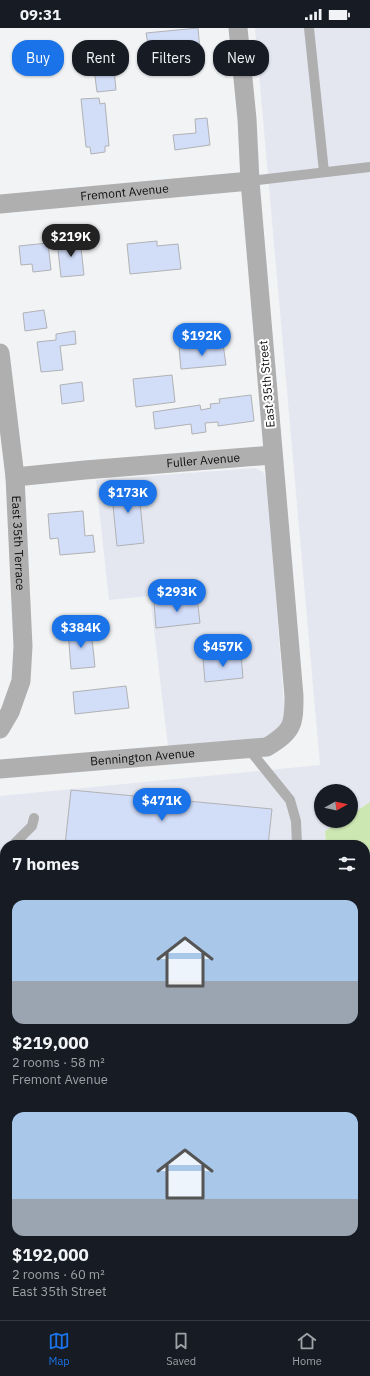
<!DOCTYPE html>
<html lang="en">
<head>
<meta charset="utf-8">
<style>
	:root { --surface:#171b24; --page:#242831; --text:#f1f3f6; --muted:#9ea1a6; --line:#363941; --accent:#1a73e8 }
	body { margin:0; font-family:"IBM Plex Sans",sans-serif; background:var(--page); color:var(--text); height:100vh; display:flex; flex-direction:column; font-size:15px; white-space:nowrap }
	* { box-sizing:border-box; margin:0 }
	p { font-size:13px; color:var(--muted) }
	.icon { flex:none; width:22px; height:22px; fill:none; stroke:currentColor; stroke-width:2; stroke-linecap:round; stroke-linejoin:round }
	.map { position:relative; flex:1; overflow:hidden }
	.panel { position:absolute; left:0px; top:812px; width:370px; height:480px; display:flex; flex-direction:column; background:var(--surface); border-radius:16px 16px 0 0; box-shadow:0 1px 3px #0004 }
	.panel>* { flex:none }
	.guide { position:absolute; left:12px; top:12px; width:346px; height:36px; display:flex; gap:8px }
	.needle { width:26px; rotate:82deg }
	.controls { position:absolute; left:314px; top:756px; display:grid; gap:8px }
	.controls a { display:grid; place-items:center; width:44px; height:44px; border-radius:50%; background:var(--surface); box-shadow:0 1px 3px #0004; font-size:20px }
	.price { position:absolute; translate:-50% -34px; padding:0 9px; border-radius:14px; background:var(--accent); color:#fff; font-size:13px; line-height:26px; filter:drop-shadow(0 1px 2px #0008) }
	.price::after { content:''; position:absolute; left:50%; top:24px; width:12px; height:9px; margin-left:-6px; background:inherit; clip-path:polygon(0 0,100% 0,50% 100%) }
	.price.on { background:#222; color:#fff }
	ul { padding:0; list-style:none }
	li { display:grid; align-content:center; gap:8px; height:212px; padding:0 12px }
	li span { display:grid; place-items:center; height:124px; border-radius:12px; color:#555 }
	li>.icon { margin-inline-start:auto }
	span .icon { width:72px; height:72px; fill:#fffc; stroke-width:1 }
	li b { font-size:17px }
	h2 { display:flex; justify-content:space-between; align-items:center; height:48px; padding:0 12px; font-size:17px }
	.chip { padding:0 14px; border-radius:16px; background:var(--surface); box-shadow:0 1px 3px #0004; font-size:14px; line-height:36px }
	.chip.on { background:var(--accent); color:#fff }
	.status { display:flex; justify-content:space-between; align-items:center; height:28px; padding:0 20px; background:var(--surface); direction:ltr }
	.status svg { height:11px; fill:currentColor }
	.dock { display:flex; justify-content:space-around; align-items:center; height:56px; border-top:1px solid var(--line); background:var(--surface); font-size:11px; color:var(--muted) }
	.dock a { display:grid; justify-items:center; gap:2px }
	.dock .on { color:var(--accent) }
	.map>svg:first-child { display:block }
</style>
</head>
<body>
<div class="status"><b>09:31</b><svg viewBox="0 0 49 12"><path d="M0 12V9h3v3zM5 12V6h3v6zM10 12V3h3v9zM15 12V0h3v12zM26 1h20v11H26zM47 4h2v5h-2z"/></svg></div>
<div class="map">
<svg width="370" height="1292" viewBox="0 0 370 1292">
	<rect width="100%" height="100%" fill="#f1f3f5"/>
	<path fill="#e4e7f0" d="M255,0H370V774L351,787V763H321V793H341L325,803L326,817H5V1158L0,1157V768L320,737Z
		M255,440L263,444L267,454L285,690L276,702L263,711L168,718L150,568L109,572L96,452Z"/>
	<path fill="#cde7b3" d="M370,774V1199H365V817H326L325,803L341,793H351V787Z"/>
	<path fill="#d2ddf8" stroke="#b1b2b5" d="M198,0L200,23L169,27L167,14L148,16L146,5Z
		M113,31L116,62L97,64L93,33Z
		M99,70L100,76L105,75L109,118H105V124L91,126L90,119H86L81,71Z
		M207,90L210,117L175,122L173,107L196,105L195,91Z
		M80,210L84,247L61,249L57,213Z
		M157,213V218L178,216L181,241L130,246L127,216Z
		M48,215L51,242L33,244L32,236L21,237L19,218Z
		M44,282L47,300L25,303L23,285Z
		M75,303L76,316L60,318L63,342L41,344L37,314L56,312V306Z
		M223,316L226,337L181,341L179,320Z
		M172,347L175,374L136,379L133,351Z
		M82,354L84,373L62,376L60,357Z
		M251,367L254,393L218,398V394L205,395L206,404L192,406L191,396L155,401L153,384L200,377L201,382L211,380L210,376L220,375L219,371Z
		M138,454L144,515L117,518L111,457Z
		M83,483L85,508L93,507L95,524L60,527L58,510L50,511L48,486Z
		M197,569L200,595L156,600L154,574Z
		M91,601L95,639L71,641L68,603Z
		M241,627L243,650L205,654L203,630Z
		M126,658L129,680L75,686L73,664Z
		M71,762L272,781L268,817H65Z
		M0,875L5,876V1129H0Z"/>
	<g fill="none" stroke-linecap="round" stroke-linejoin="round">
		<path stroke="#afafb0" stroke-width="10" d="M309,0L324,144
			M250,153L370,139
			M248,720L290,772L296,793L297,817
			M13,817L32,798L34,790
			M0,830L5,825
			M0,1150H5"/>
		<g stroke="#afafb0" stroke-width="19">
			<path id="s1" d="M0,176L250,153"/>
			<path id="s2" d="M0,325L15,449L23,618L21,653L10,684L0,701"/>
			<path id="s3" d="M15,449L85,442L272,427"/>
			<path id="s4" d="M0,741L267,719C293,703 294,697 294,668L250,153L247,91L238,0"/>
		</g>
		<path stroke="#535455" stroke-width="3" d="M0,1188L5,1189
			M0,1222H5
			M365,1223L370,1224
			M0,1235L5,1236
			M365,1261L370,1262
			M365,1278L370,1279"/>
	</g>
	<g text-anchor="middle" stroke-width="4" stroke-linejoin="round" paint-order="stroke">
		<g font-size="12" fill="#0d0e0f" stroke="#fff">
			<text dy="4" stroke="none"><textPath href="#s1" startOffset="125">Fremont Avenue</textPath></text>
			<text transform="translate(267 356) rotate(-95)" y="4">East 35th Street</text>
			<text dy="4" stroke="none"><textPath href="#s3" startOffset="189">Fuller Avenue</textPath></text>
			<text dy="4" stroke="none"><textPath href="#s2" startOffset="191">East 35th Terrace</textPath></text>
			<text dy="4" stroke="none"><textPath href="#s4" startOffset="143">Bennington Avenue</textPath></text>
		</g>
	</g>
</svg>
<div class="controls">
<a><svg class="needle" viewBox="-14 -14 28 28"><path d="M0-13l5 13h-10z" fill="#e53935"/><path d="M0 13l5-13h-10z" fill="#9ea1a6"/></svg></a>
</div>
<b class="price on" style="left:71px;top:230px">$219K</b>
<b class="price" style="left:202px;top:329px">$192K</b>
<b class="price" style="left:128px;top:486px">$173K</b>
<b class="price" style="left:177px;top:585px">$293K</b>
<b class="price" style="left:81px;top:621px">$384K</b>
<b class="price" style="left:223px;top:640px">$457K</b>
<b class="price" style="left:162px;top:794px">$471K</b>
<div class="guide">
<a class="chip on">Buy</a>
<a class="chip">Rent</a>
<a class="chip">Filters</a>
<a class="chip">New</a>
</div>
<section class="panel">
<h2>7 homes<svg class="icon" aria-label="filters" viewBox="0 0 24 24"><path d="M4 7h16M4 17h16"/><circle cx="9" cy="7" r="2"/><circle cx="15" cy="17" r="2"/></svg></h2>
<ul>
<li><span style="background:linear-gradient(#a9c7e8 65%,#9aa5b1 0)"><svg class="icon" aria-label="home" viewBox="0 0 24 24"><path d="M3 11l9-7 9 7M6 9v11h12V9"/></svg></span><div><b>$219,000</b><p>2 rooms · 58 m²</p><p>Fremont Avenue</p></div></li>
<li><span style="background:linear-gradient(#a9c7e8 70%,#9aa5b1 0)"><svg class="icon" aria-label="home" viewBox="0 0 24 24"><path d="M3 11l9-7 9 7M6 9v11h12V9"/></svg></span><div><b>$192,000</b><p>2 rooms · 60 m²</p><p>East 35th Street</p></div></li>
</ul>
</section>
</div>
<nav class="dock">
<a class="on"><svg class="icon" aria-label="map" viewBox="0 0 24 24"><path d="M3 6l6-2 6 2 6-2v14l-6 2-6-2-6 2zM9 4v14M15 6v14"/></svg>Map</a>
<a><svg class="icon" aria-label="saved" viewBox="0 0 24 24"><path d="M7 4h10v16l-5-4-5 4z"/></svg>Saved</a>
<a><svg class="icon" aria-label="home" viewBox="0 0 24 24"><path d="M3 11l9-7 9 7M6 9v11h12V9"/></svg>Home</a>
</nav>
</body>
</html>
